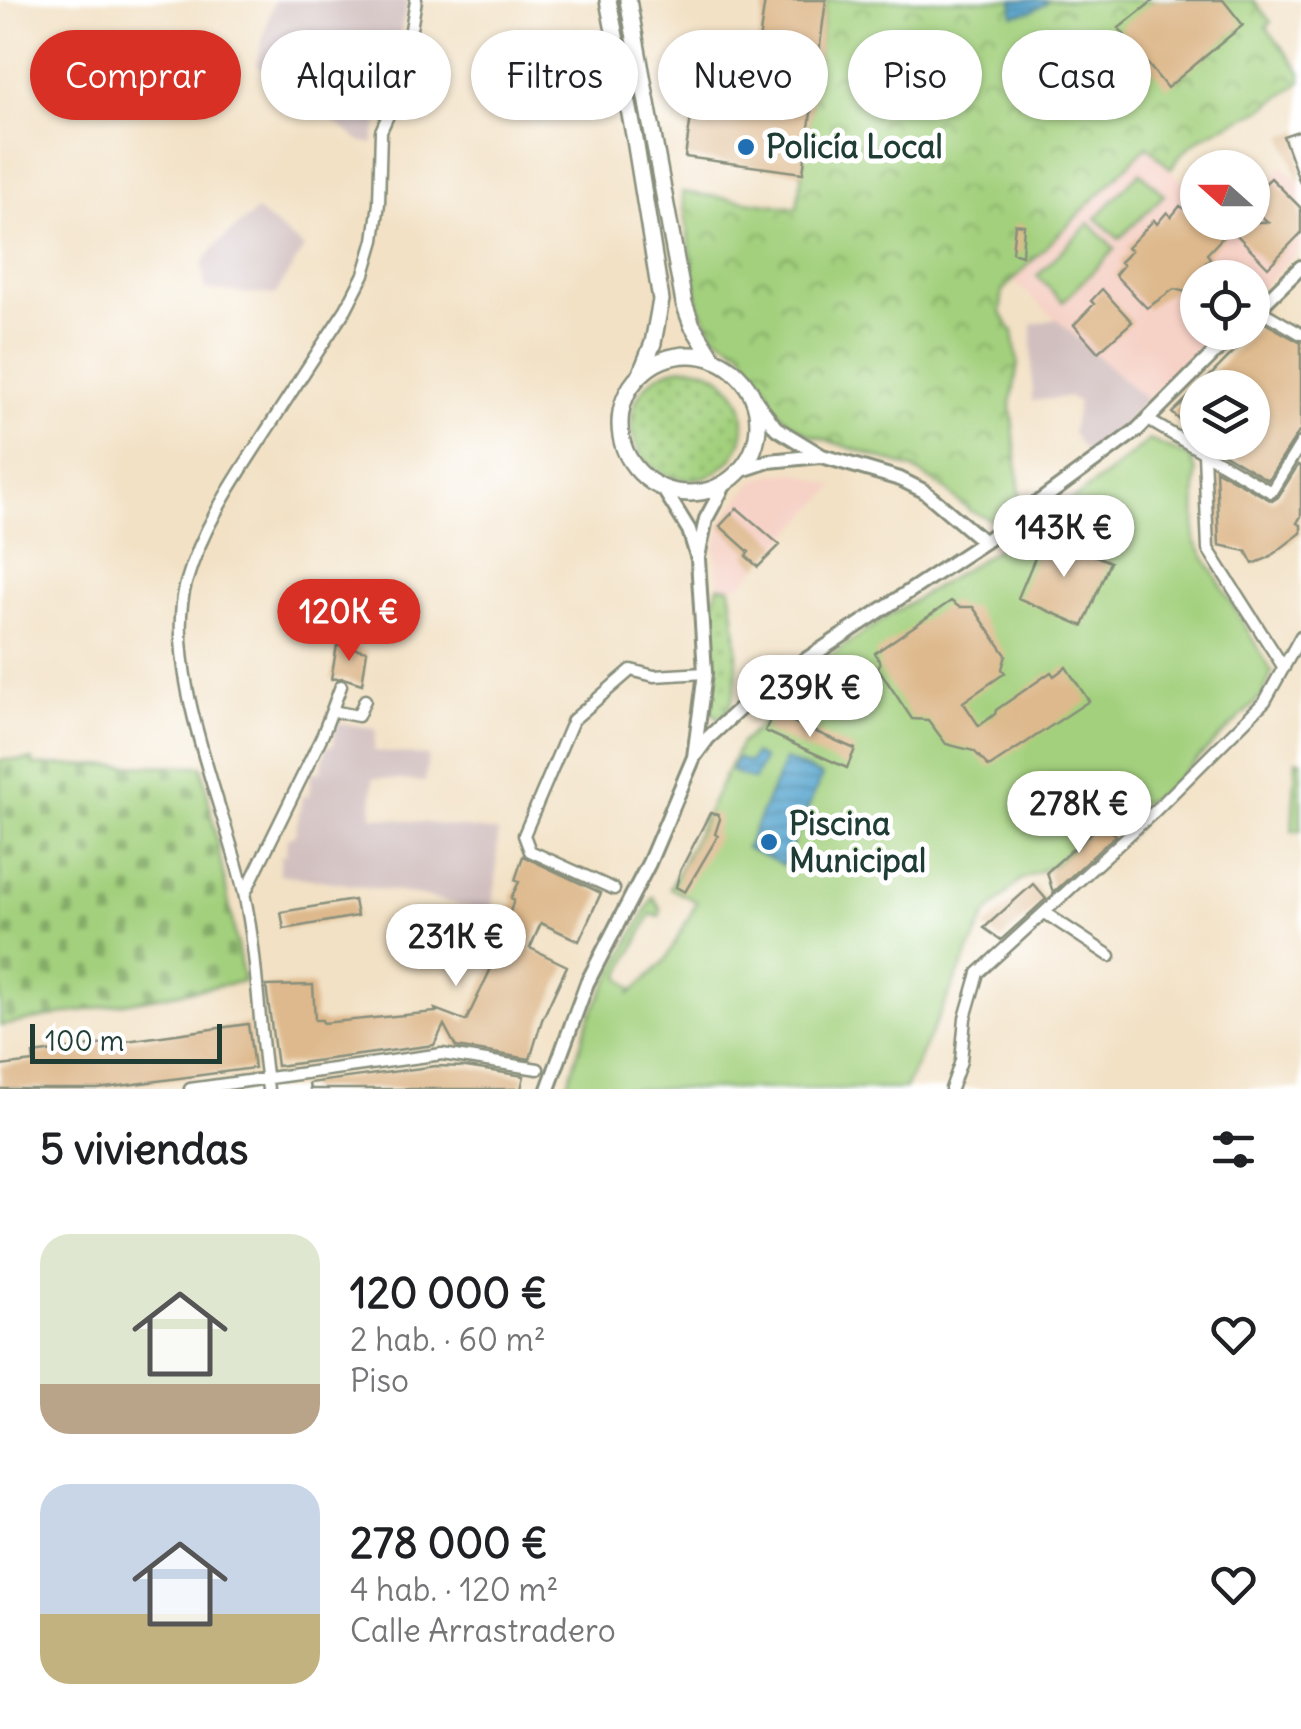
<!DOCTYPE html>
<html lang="es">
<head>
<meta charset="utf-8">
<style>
	:root { --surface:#fff; --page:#f6f6f6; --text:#202124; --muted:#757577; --accent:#d93025 }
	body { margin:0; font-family:Delius,sans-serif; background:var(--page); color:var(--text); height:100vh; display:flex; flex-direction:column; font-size:38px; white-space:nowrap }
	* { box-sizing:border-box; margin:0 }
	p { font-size:32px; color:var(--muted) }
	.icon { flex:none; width:55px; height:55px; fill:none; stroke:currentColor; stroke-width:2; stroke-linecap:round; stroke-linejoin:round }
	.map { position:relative; height:1089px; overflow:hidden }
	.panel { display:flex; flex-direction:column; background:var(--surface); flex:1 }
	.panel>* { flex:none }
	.banner { position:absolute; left:30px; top:30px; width:1242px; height:90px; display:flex; gap:20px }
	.needle { width:65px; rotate:291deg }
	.buttons { position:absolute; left:1180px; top:150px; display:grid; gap:20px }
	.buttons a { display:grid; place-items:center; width:90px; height:90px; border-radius:50%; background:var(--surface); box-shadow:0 2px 8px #0004; font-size:50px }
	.scale { position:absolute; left:30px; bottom:25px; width:192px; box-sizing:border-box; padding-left:10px; border:5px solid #1f3d34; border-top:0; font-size:28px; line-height:35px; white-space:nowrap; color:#1f3d34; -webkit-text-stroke:8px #fff; paint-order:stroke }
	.price { position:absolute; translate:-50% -85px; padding:0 22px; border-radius:35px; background:#fff; color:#222; font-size:32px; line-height:65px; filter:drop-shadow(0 2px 5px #0008) }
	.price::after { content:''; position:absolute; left:50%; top:60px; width:30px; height:22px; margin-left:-15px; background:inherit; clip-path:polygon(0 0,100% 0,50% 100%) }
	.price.current { background:var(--accent); color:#fff }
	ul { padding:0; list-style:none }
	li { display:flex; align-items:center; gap:30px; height:250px; padding:0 40px }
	li span { display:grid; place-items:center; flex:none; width:280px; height:200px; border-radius:30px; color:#555 }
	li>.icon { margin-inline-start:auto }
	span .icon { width:120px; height:120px; fill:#fffc; stroke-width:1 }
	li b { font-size:42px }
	h2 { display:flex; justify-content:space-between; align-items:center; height:120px; padding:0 40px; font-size:42px }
	.pill { padding:0 35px; border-radius:45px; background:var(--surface); box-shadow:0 2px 8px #0004; font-size:35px; line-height:90px }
	.pill.current { background:var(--accent); color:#fff }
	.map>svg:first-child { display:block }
</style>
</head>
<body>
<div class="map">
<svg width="1301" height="1089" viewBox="0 0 1301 1089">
	<defs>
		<pattern id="grass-dots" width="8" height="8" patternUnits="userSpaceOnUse" patternTransform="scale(2.5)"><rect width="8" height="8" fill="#a3d07d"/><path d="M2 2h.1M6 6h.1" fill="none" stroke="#84aa67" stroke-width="1.8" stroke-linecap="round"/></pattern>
		<pattern id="cemetery-stones" width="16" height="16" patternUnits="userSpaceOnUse" patternTransform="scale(2.5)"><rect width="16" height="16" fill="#a3d07d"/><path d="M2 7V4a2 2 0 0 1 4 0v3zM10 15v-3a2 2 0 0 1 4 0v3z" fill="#84aa67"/></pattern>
		<pattern id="park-crowns" width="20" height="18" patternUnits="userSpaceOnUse" patternTransform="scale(2.5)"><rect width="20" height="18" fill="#a3d07d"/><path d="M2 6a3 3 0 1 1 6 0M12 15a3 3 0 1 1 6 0" fill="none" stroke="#84aa67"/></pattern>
		<pattern id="water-rules" width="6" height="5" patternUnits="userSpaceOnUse" patternTransform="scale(2.5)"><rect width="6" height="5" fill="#56a5cf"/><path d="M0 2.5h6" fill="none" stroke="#4788a9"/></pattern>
	</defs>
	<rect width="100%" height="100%" fill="#fff"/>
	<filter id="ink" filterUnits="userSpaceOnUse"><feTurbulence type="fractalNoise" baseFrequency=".01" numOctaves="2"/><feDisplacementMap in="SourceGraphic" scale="20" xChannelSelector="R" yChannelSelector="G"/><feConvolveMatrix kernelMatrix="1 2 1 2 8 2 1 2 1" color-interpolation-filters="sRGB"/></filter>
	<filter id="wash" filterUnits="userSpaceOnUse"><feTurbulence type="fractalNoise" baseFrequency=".0048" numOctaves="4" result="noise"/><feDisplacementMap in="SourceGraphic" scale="40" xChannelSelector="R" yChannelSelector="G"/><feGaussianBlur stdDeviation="2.25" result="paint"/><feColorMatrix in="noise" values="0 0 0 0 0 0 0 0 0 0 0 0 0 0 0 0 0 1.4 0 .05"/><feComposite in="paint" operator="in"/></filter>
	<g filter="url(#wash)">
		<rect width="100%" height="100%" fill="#f2e1c5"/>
		<path fill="#f6d1c6" d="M1147,145L1197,196L1198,222H1252L1253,195L1283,166L1301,185V247L1253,297L1252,278H1198V332L1216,333L1146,400L1012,280Z
			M796,473L835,486L742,584L721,589L715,549L722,521L753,482L773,474Z"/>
		<path fill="#d1bfbf" d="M274,0H408L373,144L360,141L256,64Z
			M257,211L304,248L275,295L205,290L202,263L218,243Z
			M1056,319L1146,400L1118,431L1089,457L1072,433L1078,402L1068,397L1032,401V324Z
			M337,723L376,728L374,751L428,756L425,782L373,778L372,816L498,832L496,882L491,912L412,894L279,874L281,855H286L287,838L295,834L303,796H309L311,772H321L326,746H333Z"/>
		<path fill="url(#grass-dots)" stroke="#618658" stroke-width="2.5" d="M632 423a56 56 0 1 1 112 0a56 56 0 1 1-112 0Z
			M718,586L730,587C735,618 748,701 719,719L711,711V704L715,634L711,609Z"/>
		<path fill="url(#cemetery-stones)" stroke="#618658" stroke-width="2.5" d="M0,760H33V765L202,766L244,981L0,1026Z"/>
		<path fill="url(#park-crowns)" stroke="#618658" stroke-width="2.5" d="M826,0H1253L1271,22L1266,27L1301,72V82C1288,91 1275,102 1262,109C1226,128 1192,133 1171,169L1147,146L1002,291L1001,313L1013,332L1018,364L1011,405L1021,505L997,522L970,511L942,487L913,469L809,434L789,422L774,407L770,392L742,351L715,335L698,305L682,192L797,208Z"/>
		<path fill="#a3d07d" stroke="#618658" stroke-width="2.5" d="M1140,172L1164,195L1119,239L1096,218Z
			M1089,223L1115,249L1063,302L1037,276Z
			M1149,440L1190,457L1196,471L1195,541L1272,672L1263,695L1162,794L1096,824L1057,863L1020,880L986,915L905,1089H566L590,1016L653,897L661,910L659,917L651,914L620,976L632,990L629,995L665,961L697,902L670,888L741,743L763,723L769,711L767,701C807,673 846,644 887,617C976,561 1069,510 1149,440Z
			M1296,760H1301V831H1292Z"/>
		<path fill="url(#water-rules)" stroke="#3a7182" stroke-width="2.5" d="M1013,0H1046L1047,2L1032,11L1013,15Z
			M754,754L763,759L754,780L731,771L737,758L749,763Z
			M785,760L822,776L783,865L746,848Z"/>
		<g id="blocks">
			<path fill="#deb98d" d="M765,0H826L803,173L685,157L692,110L748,117Z
				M1154,0H1223L1243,25L1167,88L1119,28Z
				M1026,76L1036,78V103H1026Z
				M1301,130V183H1300L1283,136Z
				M1271,178L1301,208V233L1268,267L1235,233L1246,222H1268L1252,208V195Z
				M1198,204V222H1215L1225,235L1207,254L1210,258L1199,271L1208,278H1198V295L1174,289L1147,308L1115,275L1123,265L1120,262L1131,251L1127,248L1154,220L1157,224L1167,212L1171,217L1180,206L1190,213Z
				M1015,224L1024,225L1022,255L1012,252Z
				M1102,289L1132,322L1098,352L1074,325L1094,304L1091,301Z
				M1263,322L1301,343V429L1268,480L1204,442H1252V388H1198Z
				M1198,388V437L1172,413Z
				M1298,465L1301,467V516L1297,523L1301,525V533L1268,558L1253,564L1246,551L1219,545L1216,470L1272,501L1278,497Z
				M737,508L780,545L758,567L746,556L749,552L720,526Z
				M1045,534L1110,562L1083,626L1018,598Z
				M951,601L959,607H973L1006,655L1002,669L1005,673L963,702L979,726L995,714L996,710L1051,672L1054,676L1066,667L1089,701L989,767L974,751L946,744L928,720L912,719L878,668L880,663L875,653Z
				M337,645L367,651L362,684L343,678L331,679Z
				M773,713L855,749L847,768L765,731Z
				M710,813L718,814L720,819L715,834L718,836L685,892L676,887L680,871Z
				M1102,823L1116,835L1053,893L1047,872Z
				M523,856L601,893L579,941L541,923L530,948L567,966L542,1020L530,1059L456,1047L444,1025L434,1045L277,1066L266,986L313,985L315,1020H322L323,1023L436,1012L435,1009L466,1021L504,941L503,932L514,900L511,898L519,882L515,880Z
				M1033,884L1046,899L1001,940L984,928Z
				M354,900L357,916L284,929L281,912Z
				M248,1024L254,1068L98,1089H0V1066L34,1062L33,1054Z
				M436,1066L466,1067L524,1076L521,1089H310L309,1083Z"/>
		</g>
	</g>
	<g filter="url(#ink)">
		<use href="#blocks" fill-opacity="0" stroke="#888f7c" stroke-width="2.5"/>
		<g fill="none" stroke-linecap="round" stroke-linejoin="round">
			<defs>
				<path id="minor" d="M1258,309L1301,334
					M1148,420L1271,492L1301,443
					M1204,454L1208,549L1284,668
					M332,711L358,716L365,700
					M614,889L530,851L524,835L573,720L631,670L654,676L705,673
					M245,893L323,734L341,686
					M1045,913L1110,956
					M190,1089L442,1054L538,1069
					M268,1089C258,1025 258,957 244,893C225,807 162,669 186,583C201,530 233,482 263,436C291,393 318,351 346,309L364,274L374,240L379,203L381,131L401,87L416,0
					M951,1089L961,1061L965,1018L978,973L1155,811L1265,701L1301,636"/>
				<path id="tertiary" d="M1252,315L1301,267
					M751,394L776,428L822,456L900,479L924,491L984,542
					M739,471L769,461L820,456
					M698,557L706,519L726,482
					M694,757L708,738L760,690L984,542L1137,430L1235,332
					M548,1089L587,983L649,863L694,757L705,673L698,559L689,530L663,488"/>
				<path id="secondary" d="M608,0L635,140L661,300L653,343L641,373
					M628,0L684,303L692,325L714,360
					M620 424a69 69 0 1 1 138 0a69 69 0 1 1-138 0Z"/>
			</defs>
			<use href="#minor" stroke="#888f7c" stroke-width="15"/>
			<use href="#tertiary" stroke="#888f7c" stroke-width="18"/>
			<use href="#secondary" stroke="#888f7c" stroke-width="20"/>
			<use href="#minor" stroke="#fff" stroke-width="10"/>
			<use href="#tertiary" stroke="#fff" stroke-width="12"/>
			<use href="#secondary" stroke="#fff" stroke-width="15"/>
		</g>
	</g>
	<g fill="#1f6fb2" stroke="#fff" stroke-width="4">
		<circle cx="746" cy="147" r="10"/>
		<circle cx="769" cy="842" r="10"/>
	</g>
	<g text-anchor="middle" stroke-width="10" stroke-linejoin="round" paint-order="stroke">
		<g font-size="32" font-weight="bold" fill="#1f3d34" stroke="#fff" text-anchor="start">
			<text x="766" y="158">Policía Local</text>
			<text x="789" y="835">Piscina<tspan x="789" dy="37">Municipal</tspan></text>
		</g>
	</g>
</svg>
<div class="buttons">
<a><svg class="needle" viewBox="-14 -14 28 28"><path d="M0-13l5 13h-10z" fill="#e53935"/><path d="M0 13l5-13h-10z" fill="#757577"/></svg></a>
<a><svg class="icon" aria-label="locate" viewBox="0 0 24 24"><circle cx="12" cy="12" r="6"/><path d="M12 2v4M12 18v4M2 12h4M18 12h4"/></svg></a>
<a><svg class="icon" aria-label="layers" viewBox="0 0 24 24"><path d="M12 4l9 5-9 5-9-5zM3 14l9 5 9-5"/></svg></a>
</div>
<div class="scale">100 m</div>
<b class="price" style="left:1064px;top:580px">143K €</b>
<b class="price current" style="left:349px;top:664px">120K €</b>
<b class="price" style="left:810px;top:740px">239K €</b>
<b class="price" style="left:1079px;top:856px">278K €</b>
<b class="price" style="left:456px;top:989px">231K €</b>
<div class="banner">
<a class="pill current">Comprar</a>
<a class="pill">Alquilar</a>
<a class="pill">Filtros</a>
<a class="pill">Nuevo</a>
<a class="pill">Piso</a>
<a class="pill">Casa</a>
</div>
</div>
<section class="panel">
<h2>5 viviendas<svg class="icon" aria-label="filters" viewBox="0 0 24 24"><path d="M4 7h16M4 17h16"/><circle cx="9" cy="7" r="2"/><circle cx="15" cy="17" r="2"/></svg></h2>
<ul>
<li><span style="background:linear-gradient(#dfe7d0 75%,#b9a48a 0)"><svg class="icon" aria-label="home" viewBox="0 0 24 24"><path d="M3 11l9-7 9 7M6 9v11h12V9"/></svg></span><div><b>120 000 €</b><p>2 hab. · 60 m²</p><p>Piso</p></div><svg class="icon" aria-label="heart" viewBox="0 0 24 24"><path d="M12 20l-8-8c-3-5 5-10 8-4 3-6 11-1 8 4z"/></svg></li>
<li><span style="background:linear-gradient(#c9d6e8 65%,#c2b280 0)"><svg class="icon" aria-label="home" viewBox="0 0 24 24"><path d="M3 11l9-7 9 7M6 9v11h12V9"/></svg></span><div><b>278 000 €</b><p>4 hab. · 120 m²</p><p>Calle Arrastradero</p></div><svg class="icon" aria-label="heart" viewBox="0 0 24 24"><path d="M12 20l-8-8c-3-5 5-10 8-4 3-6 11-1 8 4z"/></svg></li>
</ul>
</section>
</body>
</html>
